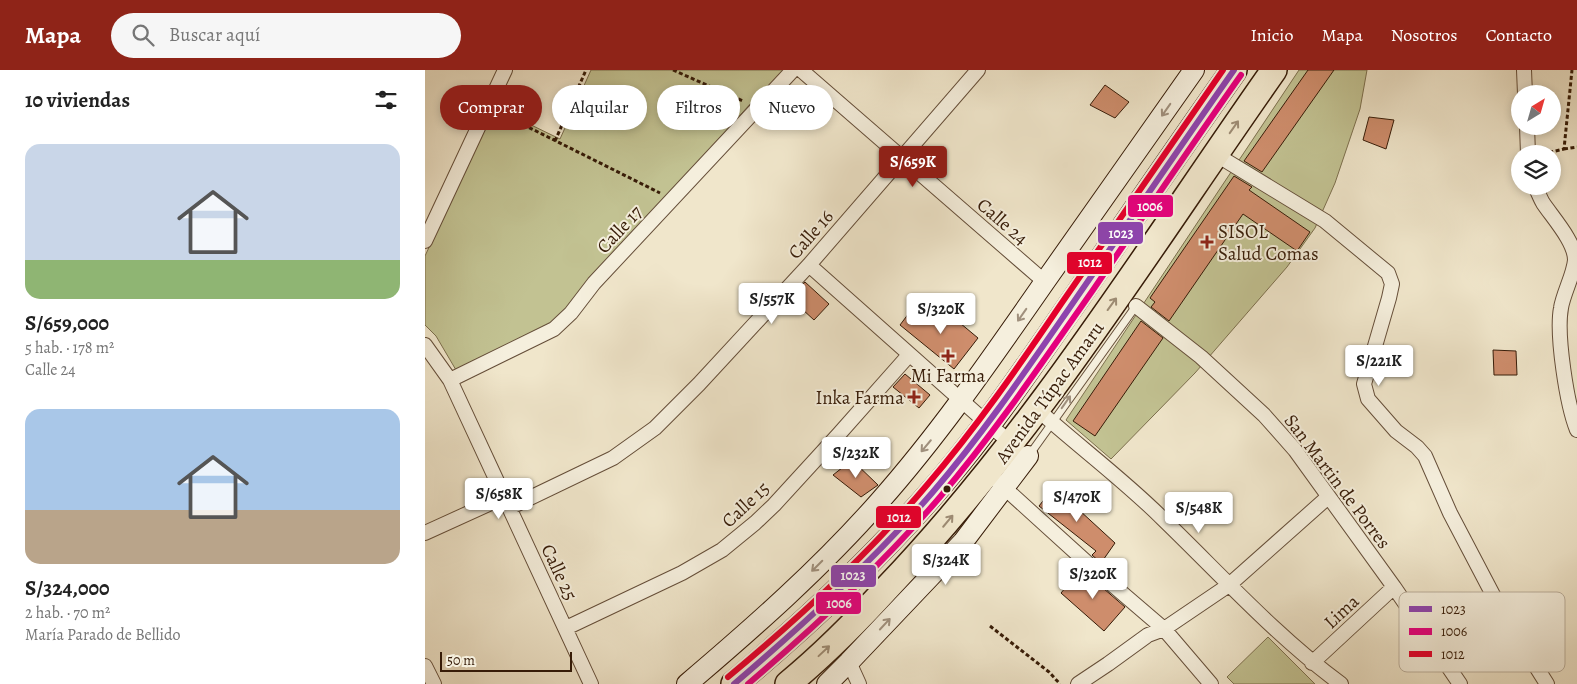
<!DOCTYPE html>
<html lang="es">
<head>
<meta charset="utf-8">
<style>
	:root { --surface:#fff; --page:#f6f6f6; --text:#222; --muted:#767676; --accent:#8f2418 }
	body { margin:0; font-family:Alegreya,serif; background:var(--page); color:var(--text); height:100vh; display:flex; flex-direction:column; font-size:19px; white-space:nowrap }
	* { box-sizing:border-box; margin:0 }
	p { font-size:16px; color:var(--muted) }
	.icon { flex:none; width:28px; height:28px; fill:none; stroke:currentColor; stroke-width:2; stroke-linecap:round; stroke-linejoin:round }
	.map { position:relative; flex:1; overflow:hidden }
	.drawer { display:flex; flex-direction:column; background:var(--surface); width:425px }
	.drawer>* { flex:none }
	.hud { position:absolute; left:15px; top:15px; width:475px; height:45px; display:flex; gap:10px }
	.needle { width:32px; rotate:37deg }
	.fabs { position:absolute; left:1086px; top:15px; display:grid; gap:10px }
	.fabs a { display:grid; place-items:center; width:50px; height:50px; border-radius:50%; background:var(--surface); box-shadow:0 2px 8px #0003; font-size:25px }
	.scale { position:absolute; left:15px; bottom:12px; width:132px; box-sizing:border-box; padding-left:5px; border:2px solid #371c08; border-top:0; font-size:14px; line-height:18px; white-space:nowrap; color:#371c08; -webkit-text-stroke:4px #f5efdd; paint-order:stroke }
	.price { position:absolute; translate:-50% -42px; padding:0 11px; border-radius:5px; background:#fff; color:#222; font-size:16px; line-height:32px; filter:drop-shadow(0 1px 2px #0008) }
	.price::after { content:''; position:absolute; left:50%; top:30px; width:15px; height:11px; margin-left:-8px; background:inherit; clip-path:polygon(0 0,100% 0,50% 100%) }
	.price.active { background:var(--accent); color:#fff }
	ul { padding:0; list-style:none }
	li { display:grid; align-content:center; gap:10px; height:265px; padding:0 25px }
	li span { display:grid; place-items:center; height:155px; border-radius:15px; color:#555 }
	li>.icon { margin-inline-start:auto }
	span .icon { width:90px; height:90px; fill:#fffc; stroke-width:1 }
	li b { font-size:21px }
	h2 { display:flex; justify-content:space-between; align-items:center; height:60px; padding:0 25px; font-size:21px }
	.chip { padding:0 18px; border-radius:22px; background:var(--surface); box-shadow:0 2px 8px #0003; font-size:18px; line-height:45px }
	.chip.active { background:var(--accent); color:#fff }
	header { display:flex; align-items:center; gap:30px; box-sizing:border-box; height:70px; padding:0 25px; background:var(--accent); color:#fff }
	header strong { font-size:24px }
	nav { display:flex; gap:28px; margin-inline-start:auto; font-size:18px }
	.search { width:350px; height:45px; background:var(--page); display:flex; align-items:center; gap:12px; box-sizing:border-box; padding:0 18px; border-radius:28px; color:var(--muted); font-size:19px }
	main { display:flex; flex:1; min-height:0 }
	.map>svg:first-child { display:block }
</style>
</head>
<body>
<header>
<strong>Mapa</strong>
<div class="search"><svg class="icon" aria-label="search" viewBox="0 0 24 24"><circle cx="10" cy="10" r="6"/><path d="M15 15l6 6"/></svg>Buscar aquí</div>
<nav><a>Inicio</a><a>Mapa</a><a>Nosotros</a><a>Contacto</a></nav>
</header>
<main>
<section class="drawer">
<h2>10 viviendas<svg class="icon" aria-label="filters" viewBox="0 0 24 24"><path d="M4 7h16M4 17h16"/><circle cx="9" cy="7" r="2"/><circle cx="15" cy="17" r="2"/></svg></h2>
<ul>
<li><span style="background:linear-gradient(#c9d6e8 75%,#8fb573 0)"><svg class="icon" aria-label="home" viewBox="0 0 24 24"><path d="M3 11l9-7 9 7M6 9v11h12V9"/></svg></span><div><b>S/659,000</b><p>5 hab. · 178 m²</p><p>Calle 24</p></div></li>
<li><span style="background:linear-gradient(#a9c7e8 65%,#b9a48a 0)"><svg class="icon" aria-label="home" viewBox="0 0 24 24"><path d="M3 11l9-7 9 7M6 9v11h12V9"/></svg></span><div><b>S/324,000</b><p>2 hab. · 70 m²</p><p>María Parado de Bellido</p></div></li>
</ul>
</section>
<div class="map">
<svg width="1152" height="614" viewBox="0 0 1152 614">
	<rect width="100%" height="100%" fill="#f0e6cb"/>
	<filter id="stains"><feTurbulence type="fractalNoise" baseFrequency=".004" numOctaves="4"/><feColorMatrix values="0 0 0 0 .2 0 0 0 0 .09 0 0 0 0 .02 0 0 0 .5 -.17"/></filter>
	<radialGradient id="worn" r=".72"><stop offset=".6" stop-color="#630" stop-opacity="0"/><stop offset="1" stop-color="#630" stop-opacity=".3"/></radialGradient>
	<path fill="#c2c292" stroke="#7c6f4d" d="M166,0H359L327,32L167,209L143,239L126,254L31,300L11,266L0,255V186L69,37L135,69Z
		M874,0H942L935,39L910,113L890,158L862,197L770,303L686,389L641,350Z
		M843,567L890,614H809L802,607Z"/>
	<path fill="#ce8d6c" stroke="#371c08" d="M883,0H909L837,102L819,91Z
		M680,15L704,32L690,48L665,35Z
		M944,47L969,50L961,79L938,70Z
		M809,106L827,117L824,120L885,162L872,181L818,144L744,251L726,237L730,232L725,228Z
		M380,212L404,234L389,250L365,228Z
		M517,238L553,268L529,299L475,255L484,243L490,247L495,241L502,246L507,241L512,244Z
		M716,251L738,268L670,366L648,351Z
		M1068,280L1091,281L1092,305H1069Z
		M480,304L505,325L494,338L468,317Z
		M427,390L453,415L436,427L408,405Z
		M629,417L690,473L676,493L667,485L671,481L614,436Z
		M656,499L700,537L679,561L636,523Z"/>
	<g fill="none" stroke-linecap="round" stroke-linejoin="round">
		<defs>
			<path id="lane" d="M605,384L711,236"/>
			<path id="street" d="M376,0L620,212
				M1099,0L1100,24
				M1102,56L1103,84
				M790,84L900,151L963,203L967,214L964,228L939,314L943,329L971,361L992,377L1000,386L1025,443L1078,544L1122,614
				M1110,116C1113,122 1115,128 1118,133C1128,148 1150,172 1150,190C1149,204 1138,224 1136,238C1131,265 1142,335 1152,360
				M0,171L80,0
				M384,195L563,354L590,376
				M711,236L776,287L839,345L870,380L969,517L1035,614
				M0,275L25,310L166,614
				M25,310L129,259L146,243L169,213L368,0
				M612,339C653,376 699,410 738,449C796,505 851,566 916,614
				M573,412L669,499L739,559L786,614
				M84,438L188,388L230,358L274,314L384,195L553,0
				M0,463L79,427
				M141,558L257,503L297,480L330,453L349,435L414,364L484,285
				M424,592L434,614
				M887,593L969,517
				M0,596L9,614
				M653,614L683,594L723,565L739,559L804,515L903,427"/>
			<path id="secondary" d="M262,614C329,557 396,498 454,432C516,362 568,286 621,210C670,140 720,70 769,0
				M402,614L424,592L538,472L603,386"/>
			<path id="highway" d="M309,614C389,547 467,474 533,392C576,339 613,283 652,227C704,151 756,75 809,0
				M363,614C398,585 431,552 462,518C611,362 725,176 849,0"/>
		</defs>
		<use href="#lane" stroke="#654e39" stroke-width="9"/>
		<use href="#street" stroke="#654e39" stroke-width="16"/>
		<use href="#secondary" stroke="#371c08" stroke-width="22"/>
		<use href="#highway" stroke="#371c08" stroke-width="28"/>
		<path stroke="#371c08" stroke-width="3" stroke-dasharray="4 2.5" stroke-linecap="butt" d="M248,0L318,31
			M75,43L235,123
			M130,71L161,0
			M1139,79L1152,77
			M1118,84L1139,79L1147,0
			M565,556L624,602L635,614"/>
		<use href="#lane" stroke="#f5efdd" stroke-width="7"/>
		<use href="#street" stroke="#f5efdd" stroke-width="14"/>
		<use href="#secondary" stroke="#f5efdd" stroke-width="20"/>
		<use href="#highway" stroke="#f0e6cb" stroke-width="25"/>
		<defs>
			<path id="bus-1" d="M309,614C379,554 447,492 507,423C556,366 598,305 641,243C697,162 752,81 809,0"/>
			<path id="bus-2" d="M323,614C391,556 457,495 515,427C571,361 619,290 668,220C717,148 766,76 816,5"/>
			<path id="bus-3" d="M303,607C374,548 442,486 502,415C551,358 594,296 636,234C690,156 744,78 798,0"/>
		</defs>
		<use href="#bus-1" stroke="#f5efdd" stroke-width="10"/>
		<use href="#bus-2" stroke="#f5efdd" stroke-width="10"/>
		<use href="#bus-3" stroke="#f5efdd" stroke-width="10"/>
		<use href="#bus-1" stroke="#8e44ad" stroke-width="6"/>
		<use href="#bus-2" stroke="#e5007d" stroke-width="6"/>
		<use href="#bus-3" stroke="#e4002b" stroke-width="6"/>
	</g>
	<defs><path id="oneway-shaft" d="M-6 0H5M1.5-3L5.5 0L1.5 3" fill="none" stroke-width="1.6" stroke-linecap="round" stroke-linejoin="round" transform="scale(1.25)"/></defs>
	<g stroke="#a0907d">
		<use href="#oneway-shaft" transform="translate(741 40) rotate(125)"/>
		<use href="#oneway-shaft" transform="translate(597 245) rotate(125)"/>
		<use href="#oneway-shaft" transform="translate(641 332) rotate(-55)"/>
		<use href="#oneway-shaft" transform="translate(501 376) rotate(130)"/>
		<use href="#oneway-shaft" transform="translate(392 496) rotate(135)"/>
		<use href="#oneway-shaft" transform="translate(460 554) rotate(-47)"/>
	</g>
	<g stroke="#9d8b73">
		<use href="#oneway-shaft" transform="translate(809 57) rotate(-55)"/>
		<use href="#oneway-shaft" transform="translate(687 234) rotate(-54)"/>
		<use href="#oneway-shaft" transform="translate(523 451) rotate(-50)"/>
		<use href="#oneway-shaft" transform="translate(399 581) rotate(-43)"/>
	</g>
	<g fill="#8f2418" stroke="#f5efdd" stroke-width="2">
		<path d="M779.5 164.5h5v5h5v5h-5v5h-5v-5h-5v-5h5z"/>
		<path d="M520.5 278.5h5v5h5v5h-5v5h-5v-5h-5v-5h5z"/>
		<path d="M486.5 319.5h5v5h5v5h-5v5h-5v-5h-5v-5h5z"/>
	</g>
	<circle fill="#371c08" stroke="#f5efdd" stroke-width="2" cx="522" cy="419" r="4.5"/>
	<g text-anchor="middle" stroke-width="4" stroke-linejoin="round" paint-order="stroke">
		<g font-size="19" fill="#371c08" stroke="#f5efdd">
			<text transform="translate(578 151) rotate(41)" y="7">Calle 24</text>
			<text transform="translate(194 159) rotate(-47)" y="7">Calle 17</text>
			<text transform="translate(385 164) rotate(-49)" y="7">Calle 16</text>
			<text transform="translate(624 322) rotate(-54)" y="7">Avenida Túpac Amaru</text>
			<text transform="translate(913 411) rotate(53)" y="7">San Martin de Porres</text>
			<text transform="translate(320 434) rotate(-43)" y="7">Calle 15</text>
			<text transform="translate(135 502) rotate(65)" y="7">Calle 25</text>
			<text transform="translate(916 541) rotate(-43)" y="7">Lima</text>
		</g>
		<g font-size="19" fill="#371c08" stroke="#f5efdd" text-anchor="start">
			<text x="793" y="168">SISOL<tspan x="793" dy="22">Salud Comas</tspan></text>
			<text x="523" y="312" text-anchor="middle">Mi Farma</text>
			<text x="479" y="334" text-anchor="end">Inka Farma</text>
		</g>
	</g>
	<rect x="974" y="522" width="166" height="80" rx="8" fill="#f5efdd" stroke="#bcb09d" stroke-width="1"/>
	<rect x="984" y="536" width="23" height="6" fill="#8e44ad"/>
	<rect x="984" y="558" width="23" height="7" fill="#e5007d"/>
	<rect x="984" y="581" width="23" height="6" fill="#e4002b"/>
	<g font-size="14" fill="#371c08">
		<text x="1016" y="544">1023</text>
		<text x="1016" y="566">1006</text>
		<text x="1016" y="589">1012</text>
	</g>
	<g stroke="#f5efdd" stroke-width="2">
		<rect x="702" y="124" width="47" height="24" rx="5" fill="#e5007d"/>
		<rect x="672" y="151" width="47" height="24" rx="5" fill="#8e44ad"/>
		<rect x="641" y="181" width="47" height="24" rx="5" fill="#e4002b"/>
		<rect x="450" y="435" width="47" height="24" rx="5" fill="#e4002b"/>
		<rect x="405" y="494" width="47" height="24" rx="5" fill="#8e44ad"/>
		<rect x="390" y="521" width="47" height="24" rx="5" fill="#e5007d"/>
	</g>
	<g font-size="14" text-anchor="middle" font-weight="bold" fill="#fff">
		<text x="725" y="141">1006</text>
		<text x="696" y="168">1023</text>
		<text x="665" y="197">1012</text>
		<text x="474" y="452">1012</text>
		<text x="428" y="510">1023</text>
		<text x="414" y="538">1006</text>
	</g>
	<rect width="100%" height="100%" filter="url(#stains)"/>
	<rect width="100%" height="100%" fill="url(#worn)"/>
</svg>
<div class="fabs">
<a><svg class="needle" viewBox="-14 -14 28 28"><path d="M0-13l5 13h-10z" fill="#e53935"/><path d="M0 13l5-13h-10z" fill="#767676"/></svg></a>
<a><svg class="icon" aria-label="layers" viewBox="0 0 24 24"><path d="M12 4l9 5-9 5-9-5zM3 14l9 5 9-5"/></svg></a>
</div>
<div class="scale">50 m</div>
<b class="price active" style="left:488px;top:118px">S/659K</b>
<b class="price" style="left:347px;top:255px">S/557K</b>
<b class="price" style="left:516px;top:265px">S/320K</b>
<b class="price" style="left:954px;top:317px">S/221K</b>
<b class="price" style="left:431px;top:409px">S/232K</b>
<b class="price" style="left:74px;top:450px">S/658K</b>
<b class="price" style="left:652px;top:453px">S/470K</b>
<b class="price" style="left:774px;top:464px">S/548K</b>
<b class="price" style="left:521px;top:516px">S/324K</b>
<b class="price" style="left:668px;top:530px">S/320K</b>
<div class="hud">
<a class="chip active">Comprar</a>
<a class="chip">Alquilar</a>
<a class="chip">Filtros</a>
<a class="chip">Nuevo</a>
</div>
</div>
</main>
</body>
</html>
